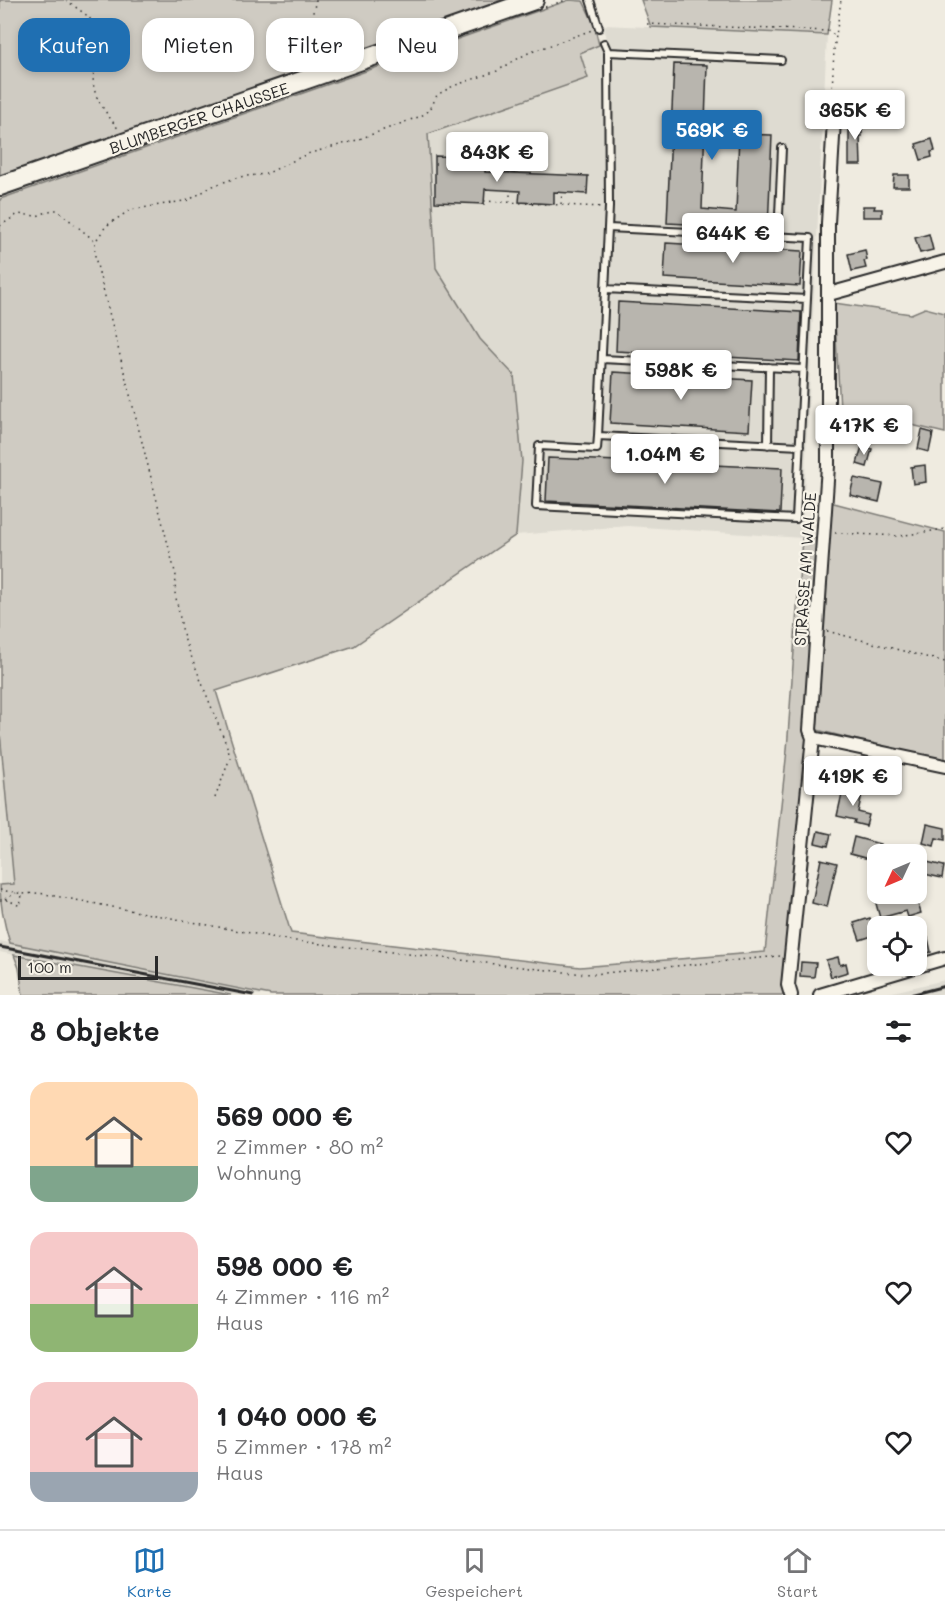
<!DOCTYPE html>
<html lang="de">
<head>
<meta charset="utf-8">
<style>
	:root { --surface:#fff; --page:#f6f6f6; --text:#202124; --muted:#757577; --line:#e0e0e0; --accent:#1f6fb2 }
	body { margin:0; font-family:Mali,sans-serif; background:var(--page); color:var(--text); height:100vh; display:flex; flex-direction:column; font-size:22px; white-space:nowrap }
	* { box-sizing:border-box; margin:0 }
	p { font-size:20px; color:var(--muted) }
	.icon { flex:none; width:33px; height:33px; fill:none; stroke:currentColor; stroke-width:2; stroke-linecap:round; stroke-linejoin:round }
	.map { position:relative; height:995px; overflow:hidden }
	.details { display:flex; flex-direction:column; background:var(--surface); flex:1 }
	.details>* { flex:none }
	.banner { position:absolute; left:18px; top:18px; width:600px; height:54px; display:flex; gap:12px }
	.needle { width:39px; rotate:226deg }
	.fabs { position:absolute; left:867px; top:844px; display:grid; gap:12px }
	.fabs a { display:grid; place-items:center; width:60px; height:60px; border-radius:12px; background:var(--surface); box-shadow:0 3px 9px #0003; font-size:30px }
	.scale { position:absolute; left:18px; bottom:15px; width:140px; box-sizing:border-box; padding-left:6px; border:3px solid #2b2b2b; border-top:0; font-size:16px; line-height:21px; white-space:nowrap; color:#2b2b2b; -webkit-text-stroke:4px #f7f3e8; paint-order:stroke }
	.price { position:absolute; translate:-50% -51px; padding:0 14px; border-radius:6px; background:#fff; color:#222; font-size:20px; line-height:39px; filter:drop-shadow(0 2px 3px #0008) }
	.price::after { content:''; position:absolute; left:50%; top:36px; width:18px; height:14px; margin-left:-9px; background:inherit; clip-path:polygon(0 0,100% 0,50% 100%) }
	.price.on { background:var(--accent); color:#fff }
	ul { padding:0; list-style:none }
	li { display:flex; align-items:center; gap:18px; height:150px; padding:0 30px }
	li span { display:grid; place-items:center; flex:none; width:168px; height:120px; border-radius:18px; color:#555 }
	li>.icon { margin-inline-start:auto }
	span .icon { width:72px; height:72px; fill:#fffc; stroke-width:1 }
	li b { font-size:26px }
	h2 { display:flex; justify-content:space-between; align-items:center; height:72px; padding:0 30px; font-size:26px }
	.chip { padding:0 21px; border-radius:18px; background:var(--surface); box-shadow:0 3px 9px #0003; font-size:21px; line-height:54px }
	.chip.on { background:var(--accent); color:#fff }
	.tabs { display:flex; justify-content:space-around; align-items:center; height:84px; border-top:2px solid var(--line); background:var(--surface); font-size:16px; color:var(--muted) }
	.tabs a { display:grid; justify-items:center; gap:3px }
	.tabs .on { color:var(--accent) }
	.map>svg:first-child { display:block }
</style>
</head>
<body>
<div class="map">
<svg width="945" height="995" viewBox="0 0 945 995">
	<rect width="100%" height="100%" fill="#efebe0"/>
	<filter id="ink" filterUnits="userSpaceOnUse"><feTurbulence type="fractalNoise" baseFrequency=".0167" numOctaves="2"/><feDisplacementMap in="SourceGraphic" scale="12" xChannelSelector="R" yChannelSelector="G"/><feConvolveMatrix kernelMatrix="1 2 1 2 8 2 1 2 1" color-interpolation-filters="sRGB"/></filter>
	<g filter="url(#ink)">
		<path fill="#dedbd1" d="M603,25L827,35L802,538L628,526L516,535L522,461L514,375L480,339L436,268L428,133L588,78L580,53L608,42Z
			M0,732L14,885H0Z
			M0,941L10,943L379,995H45L14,955L0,952Z
			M945,980V993L936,995H880Z"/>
		<path fill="#cfcbc2" stroke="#7d7b76" stroke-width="1.5" d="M0,0H515L0,179Z
			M569,0L583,1L594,24L599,45L580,53L588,78L428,134L436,268L480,339L514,375L522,461L516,535L354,646L216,691L291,933L580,967L765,952L787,750L802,538H821L787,995H271L10,943C4,924 0,906 0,885L14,884L0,732V199Z
			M641,0H832L827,35L651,27Z
			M834,303L911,314L925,308L945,313V433L840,408Z
			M830,502L945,532V762L817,730Z
			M14,955L231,995H23L19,968Z"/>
		<path fill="#b8b5ae" stroke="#2b2b2b" stroke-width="1.5" d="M674,64L707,65L702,209L736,212L739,134L772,135L768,228L667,223Z
			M849,117L862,118V136H860L861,165H849Z
			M932,139L935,151L931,152L932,157L921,160L916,144Z
			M435,156L486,158L485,172L588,176L587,194L554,192V204L519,202L520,191L485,189L484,204L435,202Z
			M894,175H909V187H893Z
			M863,206H875L874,209H882V217H863Z
			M929,234L933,250L920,253L915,238Z
			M666,243L802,251L800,286L664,278Z
			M865,250L867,260L864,261L866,268L852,271L848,254Z
			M618,302L801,312L799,361L616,351Z
			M613,372L752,380L749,431L610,423Z
			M846,415L859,418L856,431L843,428Z
			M879,424L891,427L889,439L876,436Z
			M922,430L933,433L929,452L918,449Z
			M862,446L872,449L867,467L857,464Z
			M548,458L782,468L780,513L546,501Z
			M925,465L926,482L913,484L911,467Z
			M854,478L883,484L879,502L850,495Z
			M855,759L891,770L888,781L852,769Z
			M849,786L863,789L858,812L869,815L866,826L854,823L855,820L837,816L842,794L847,795Z
			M927,824L945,828V840L936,838L934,846L923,843Z
			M818,831L831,834L828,846L815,843Z
			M854,837L880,844L876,861L850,854Z
			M821,859L837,863L827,907L812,903Z
			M927,862L944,866L942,878L924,874Z
			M910,894L912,898L916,897L921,913L908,917L906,911L880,918L875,900L888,897L889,900Z
			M870,918L875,935L860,940L854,923Z
			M928,938L931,952L918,956L916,941Z
			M838,957L840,965L846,963L848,972L831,977L826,960Z
			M801,962L816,963L814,977L800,976Z"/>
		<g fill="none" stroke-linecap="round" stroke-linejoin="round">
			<defs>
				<path id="service" d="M590,0L599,28
					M604,43L608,52L609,207L598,436L800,446
					M608,52L781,60
					M778,237L782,148
					M605,289L807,299
					M602,359L803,369
					M598,436L597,449L539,446L536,506L796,519L810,238L608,228
					M768,445L769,367"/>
				<path id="minor" d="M829,294L945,262
					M813,738L945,766
					M791,995L788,985L813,738L810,730L828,466V223L835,103
					M820,995L945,958"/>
				<path id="primary" d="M0,186L534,0"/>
			</defs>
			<use href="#service" stroke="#2b2b2b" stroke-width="10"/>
			<use href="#minor" stroke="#2b2b2b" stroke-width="16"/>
			<use href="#primary" stroke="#2b2b2b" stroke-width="22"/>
			<path stroke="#2b2b2b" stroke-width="1.5" stroke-dasharray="1.5 4.5" stroke-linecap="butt" d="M66,0L89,17L103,41C86,86 91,93 119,130
				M545,7L566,0
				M647,24L828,31L836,36
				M302,65L301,61L316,0
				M832,92L834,50L841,0
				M484,201L602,207
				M510,202V190
				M561,204L562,192
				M0,226L18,214L37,216L52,210H57L95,241
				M835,533L899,536L945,529
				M827,631L945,662
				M215,798L230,758L228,749L184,638L175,593L176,576L95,257V242L106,226L130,210L189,200L213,186L238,177L266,174L307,154L354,141L421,116L430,110L437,95L453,86L497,71L526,54L592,30
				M0,890L23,894L39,893L287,940L573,973L594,974L780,956
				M5,899L16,893
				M0,900H8L20,906L22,895"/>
			<use href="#service" stroke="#f7f3e8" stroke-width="6"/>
			<use href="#minor" stroke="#f7f3e8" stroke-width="12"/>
			<use href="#primary" stroke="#f7f3e8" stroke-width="18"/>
			<path stroke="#2b2b2b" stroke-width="3" d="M0,947L253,995
				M910,995L945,986"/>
		</g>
	</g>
	<g text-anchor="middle" stroke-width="4.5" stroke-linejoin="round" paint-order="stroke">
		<g font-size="16" fill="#2b2b2b" stroke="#f7f3e8">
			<text transform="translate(199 118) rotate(-19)" y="6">BLUMBERGER CHAUSSEE</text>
			<text transform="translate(805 569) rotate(-86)" y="6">STRASSE AM WALDE</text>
		</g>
	</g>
</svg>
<div class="fabs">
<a><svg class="needle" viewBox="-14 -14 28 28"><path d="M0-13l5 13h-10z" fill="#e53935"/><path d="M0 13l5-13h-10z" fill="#757577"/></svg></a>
<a><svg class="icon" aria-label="locate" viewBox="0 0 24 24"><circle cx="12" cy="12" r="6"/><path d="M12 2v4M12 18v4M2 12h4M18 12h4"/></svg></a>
</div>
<div class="scale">100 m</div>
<b class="price" style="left:855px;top:141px">365K €</b>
<b class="price on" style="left:712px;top:161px">569K €</b>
<b class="price" style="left:497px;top:183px">843K €</b>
<b class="price" style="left:733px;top:264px">644K €</b>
<b class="price" style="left:681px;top:401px">598K €</b>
<b class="price" style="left:864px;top:456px">417K €</b>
<b class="price" style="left:665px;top:485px">1.04M €</b>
<b class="price" style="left:853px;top:807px">419K €</b>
<div class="banner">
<a class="chip on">Kaufen</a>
<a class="chip">Mieten</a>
<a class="chip">Filter</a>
<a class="chip">Neu</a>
</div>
</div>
<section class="details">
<h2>8 Objekte<svg class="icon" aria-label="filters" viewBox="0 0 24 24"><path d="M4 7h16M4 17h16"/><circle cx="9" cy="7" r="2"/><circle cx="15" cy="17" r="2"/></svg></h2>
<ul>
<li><span style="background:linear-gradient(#ffd9b3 70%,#7fa58c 0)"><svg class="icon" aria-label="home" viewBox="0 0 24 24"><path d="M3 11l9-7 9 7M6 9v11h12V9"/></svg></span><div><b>569 000 €</b><p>2 Zimmer · 80 m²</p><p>Wohnung</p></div><svg class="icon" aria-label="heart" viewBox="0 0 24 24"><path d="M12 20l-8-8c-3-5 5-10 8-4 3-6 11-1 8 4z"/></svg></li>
<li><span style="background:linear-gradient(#f6c9c9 60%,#8fb573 0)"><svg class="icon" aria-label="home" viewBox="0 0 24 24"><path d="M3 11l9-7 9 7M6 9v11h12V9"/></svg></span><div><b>598 000 €</b><p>4 Zimmer · 116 m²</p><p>Haus</p></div><svg class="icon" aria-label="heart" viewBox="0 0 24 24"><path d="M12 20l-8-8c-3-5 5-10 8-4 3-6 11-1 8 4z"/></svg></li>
<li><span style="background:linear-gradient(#f6c9c9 75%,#9aa5b1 0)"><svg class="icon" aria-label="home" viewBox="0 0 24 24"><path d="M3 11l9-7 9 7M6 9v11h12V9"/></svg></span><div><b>1 040 000 €</b><p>5 Zimmer · 178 m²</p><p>Haus</p></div><svg class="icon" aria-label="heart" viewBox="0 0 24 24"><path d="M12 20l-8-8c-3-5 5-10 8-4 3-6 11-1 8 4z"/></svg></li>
</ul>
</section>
<nav class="tabs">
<a class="on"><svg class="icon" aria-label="map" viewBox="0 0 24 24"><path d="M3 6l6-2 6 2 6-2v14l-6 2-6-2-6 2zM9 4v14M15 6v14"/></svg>Karte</a>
<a><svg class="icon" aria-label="saved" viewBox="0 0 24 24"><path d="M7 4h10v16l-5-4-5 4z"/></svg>Gespeichert</a>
<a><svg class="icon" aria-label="home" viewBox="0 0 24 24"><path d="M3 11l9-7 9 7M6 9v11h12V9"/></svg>Start</a>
</nav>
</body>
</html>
